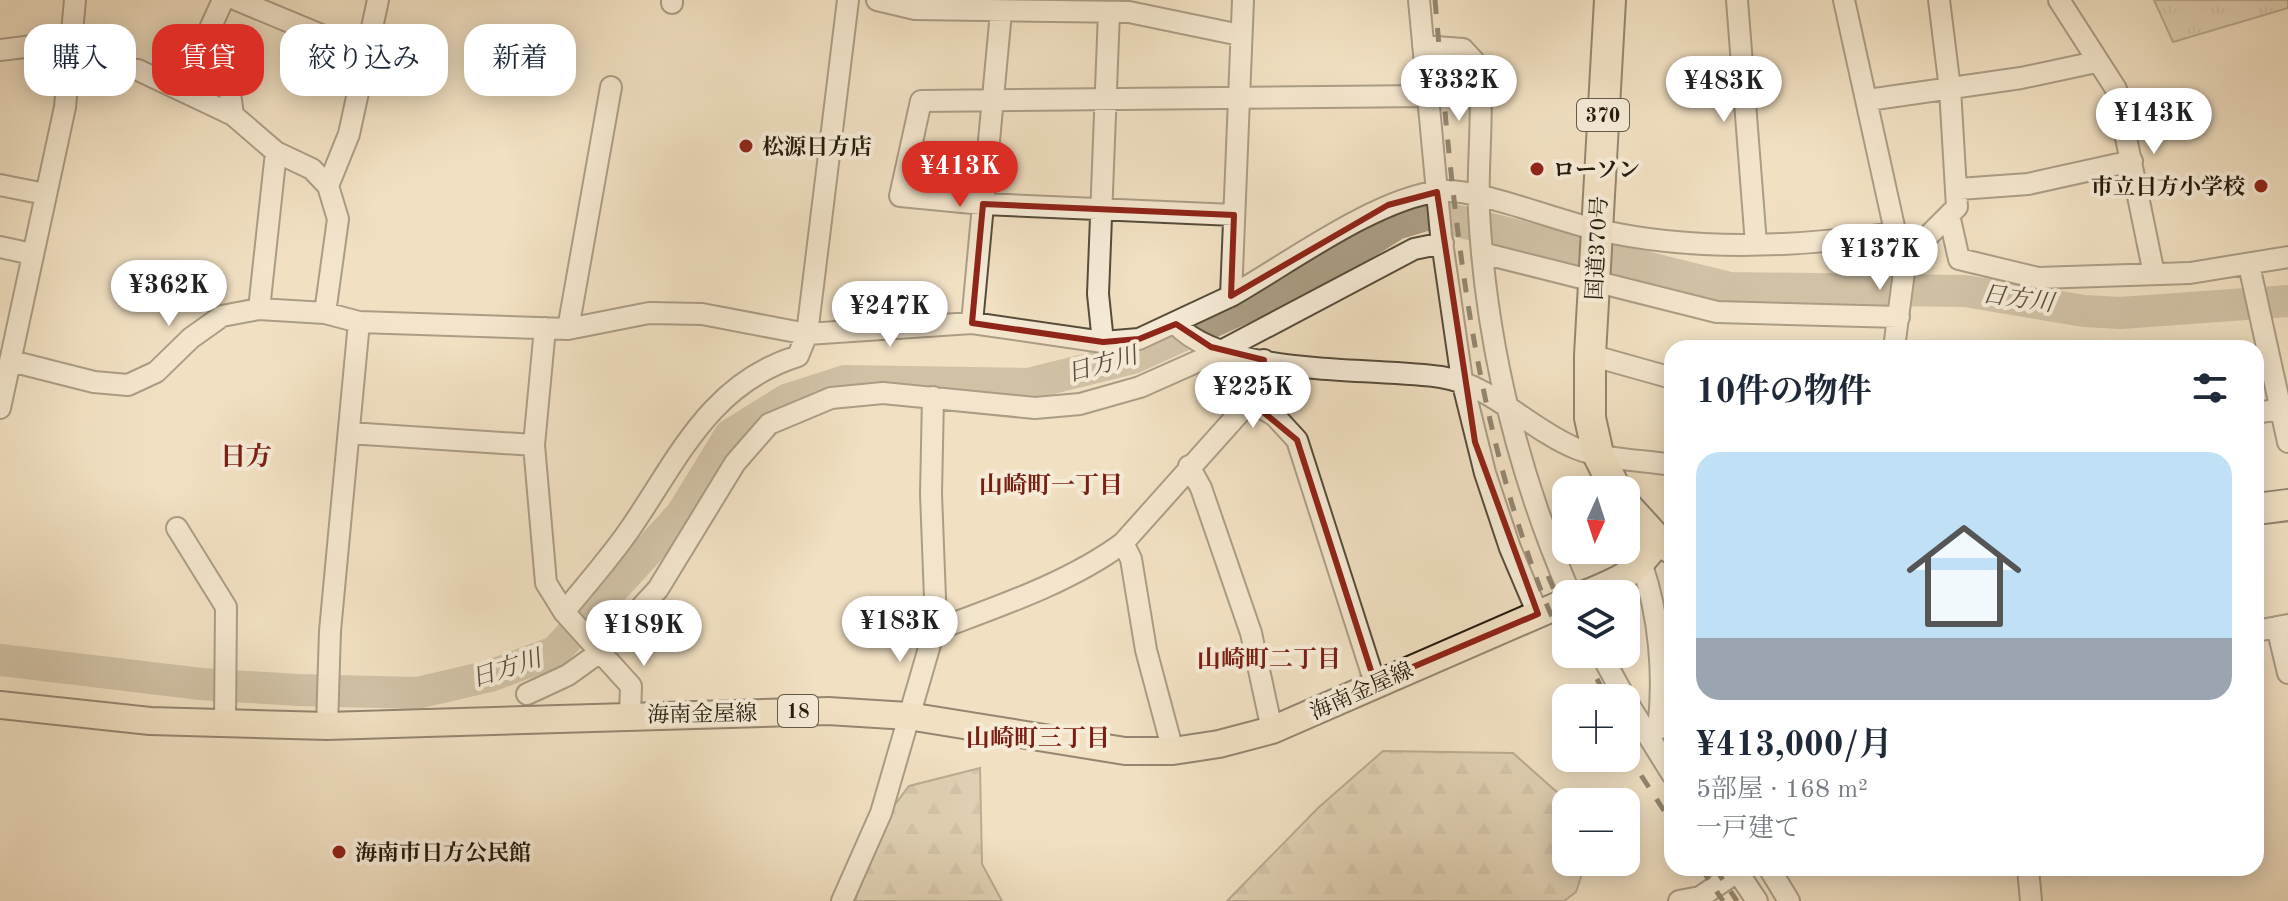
<!DOCTYPE html>
<html lang="ja">
<head>
<meta charset="utf-8">
<style>
	:root { --surface:#fff; --page:#f6f6f7; --text:#1f2937; --muted:#747a83; --accent:#d93025 }
	body { margin:0; font-family:"Old Standard TT","Noto Serif JP",serif; background:var(--page); color:var(--text); height:100vh; display:flex; flex-direction:column; font-size:30px; white-space:nowrap }
	* { box-sizing:border-box; margin:0 }
	p { font-size:26px; color:var(--muted) }
	.icon { flex:none; width:44px; height:44px; fill:none; stroke:currentColor; stroke-width:2; stroke-linecap:round; stroke-linejoin:round }
	.map { position:relative; flex:1; overflow:hidden }
	.drawer { position:absolute; left:1664px; top:340px; width:600px; height:536px; display:flex; flex-direction:column; background:var(--surface); border-radius:24px; box-shadow:0 4px 20px #0003 }
	.drawer>* { flex:none }
	.hud { position:absolute; left:24px; top:24px; width:760px; height:72px; display:flex; gap:16px }
	.needle { width:52px; rotate:183deg }
	.controls { position:absolute; left:1552px; top:476px; display:grid; gap:16px }
	.controls a { display:grid; place-items:center; width:88px; height:88px; border-radius:16px; background:var(--surface); box-shadow:0 4px 20px #0003; font-size:40px }
	.price { position:absolute; translate:-50% -68px; padding:0 18px; border-radius:28px; background:#fff; color:#222; font-size:26px; line-height:52px; filter:drop-shadow(0 2px 4px #0008) }
	.price::after { content:''; position:absolute; left:50%; top:48px; width:24px; height:18px; margin-left:-12px; background:inherit; clip-path:polygon(0 0,100% 0,50% 100%) }
	.price.active { background:var(--accent); color:#fff }
	ul { padding:0; list-style:none }
	li { display:grid; align-content:center; gap:16px; height:424px; padding:0 32px }
	li span { display:grid; place-items:center; height:248px; border-radius:24px; color:#555 }
	li>.icon { margin-inline-start:auto }
	span .icon { width:144px; height:144px; fill:#fffc; stroke-width:1 }
	li b { font-size:34px }
	h2 { display:flex; justify-content:space-between; align-items:center; height:96px; padding:0 32px; font-size:34px }
	.chip { padding:0 28px; border-radius:24px; background:var(--surface); box-shadow:0 4px 20px #0003; font-size:28px; line-height:72px }
	.chip.active { background:var(--accent); color:#fff }
	.map>svg:first-child { display:block }
</style>
</head>
<body>
<div class="map">
<svg width="2288" height="901" viewBox="0 0 2288 901">
	<defs>
		<pattern id="grass-tufts" width="24" height="20" patternUnits="userSpaceOnUse" patternTransform="scale(2)"><rect width="24" height="20" fill="#cebea3"/><path d="M3 7l-1-3M5 7V3M7 7l1-3M15 17l-1-3M17 17v-4M19 17l1-3" fill="none" stroke="#b1a38b"/></pattern>
		<pattern id="forest-firs" width="22" height="20" patternUnits="userSpaceOnUse" patternTransform="scale(2)"><rect width="22" height="20" fill="#cebea3"/><path d="M5 1l3.5 6h-7zM16 11l3.5 6h-7z" fill="#b1a38b"/></pattern>
	</defs>
	<rect width="100%" height="100%" fill="#f1e0c2"/>
	<filter id="stains"><feTurbulence type="fractalNoise" baseFrequency=".0025" numOctaves="4"/><feColorMatrix values="0 0 0 0 .2 0 0 0 0 .09 0 0 0 0 .02 0 0 0 .5 -.17"/></filter>
	<radialGradient id="worn" r=".72"><stop offset=".6" stop-color="#630" stop-opacity="0"/><stop offset="1" stop-color="#630" stop-opacity=".3"/></radialGradient>
	<path fill="url(#grass-tufts)" stroke="#796c58" stroke-width="2" d="M2154,0H2288V8L2173,42Z"/>
	<path fill="url(#forest-firs)" stroke="#796c58" stroke-width="2" d="M1383,751L1513,753L1568,802L1566,862H1586L1576,892L1564,901H1227L1318,808Z
		M980,768L982,864L1002,901H855L881,823L909,786Z"/>
	<g fill="none" stroke-linecap="round" stroke-linejoin="round">
		<path stroke="#ab9d84" stroke-width="32" d="M0,660L201,684L297,690L417,693L490,676L555,652L681,515L730,435L786,400L845,381L1028,384L1133,358L1317,274L1396,224L1429,214L1730,288L1965,291L2084,311L2121,313L2288,301"/>
		<defs>
			<path id="minor" d="M223,0L207,35L224,51L233,115
				M237,0L367,54
				M877,0L915,9L1129,12L1240,35
				M1419,0L1441,235L1462,380L1485,473L1510,548L1538,614
				M1737,0L1756,244
				M1844,0L1904,272L1894,348
				M2059,0L2116,89L2154,274
				M672,3V0
				M1423,46L1463,49L1474,61L1480,78C1483,123 1477,167 1479,212C1486,344 1518,473 1570,594
				M0,50L72,41
				M70,59L138,70L233,115L276,152L312,169L328,186L338,219L325,313
				M1868,100L2021,78L2096,62
				M0,185L45,194
				M328,186L349,134L378,0
				M1959,189L2028,184L2132,161
				M1234,215L983,204L900,196L921,101L1428,96
				M1949,215L1959,259L2038,278L2190,273L2288,257
				M0,247L32,254
				M1482,253L1717,312L1899,317
				M2249,265L2288,442
				M1904,272L1928,236L1957,207L1950,89L1939,0
				M1231,296C1289,263 1375,199 1440,191C1474,187 1560,222 1599,230C1694,252 1798,247 1894,233
				M259,309L276,152
				M972,323L1001,12
				M1176,324C1224,377 1372,367 1441,377C1492,385 1529,429 1575,448C1604,460 1642,460 1672,465
				M568,329L611,87
				M1103,342L1098,294L1109,12
				M1590,355L1672,378
				M11,361L94,382L128,385L156,372L191,338L222,316L259,309L325,313L359,322L568,329L649,313L702,314L807,334L972,323L1103,342L1139,339L1231,296L1243,0
				M1250,401L1275,416L1297,440L1375,683
				M0,408L65,107L75,0
				M2256,413L2280,409
				M349,433L534,445L545,328
				M534,445L546,583L564,612L631,686L630,714
				M1189,466L1201,488L1251,633L1272,730
				M177,528L226,607L225,724
				M1123,543L1131,559L1146,650L1173,751
				M1642,565C1659,615 1665,676 1658,729
				M564,612C586,585 610,558 630,529C679,458 709,384 798,356L807,334L848,0
				M936,624L949,625C1008,603 1073,580 1123,543L1250,401L1264,360
				M2277,627L2288,673
				M2256,631L2288,625
				M1601,654L1625,698
				M527,694L568,675L600,652L658,589L735,463L769,424L831,398L883,393L1035,408L1080,404L1140,387L1221,351L1414,249L1443,243
				M1626,700L1672,774
				M327,726L330,631L359,322
				M1735,868L1757,901
				M1769,868L1789,901
				M2028,868L2031,901
				M842,901L881,813L936,624L931,494L933,397
				M1679,901L1700,897L1743,868"/>
			<path id="major" d="M1585,594C1620,580 1637,573 1658,541
				M0,705L150,721L327,726L828,711L908,716L1125,751H1173L1219,744L1272,730L1566,602"/>
			<path id="highway" d="M1610,0L1590,355V418L1598,454L1616,490
				M1626,506L1658,541L1672,548
				M2256,509L2288,505"/>
		</defs>
		<use href="#minor" stroke="#574c3a" stroke-width="24"/>
		<use href="#major" stroke="#241a0c" stroke-width="30"/>
		<use href="#highway" stroke="#241a0c" stroke-width="34"/>
		<use href="#minor" stroke="#f6ebd7" stroke-width="20"/>
		<use href="#major" stroke="#f1e0c2" stroke-width="26"/>
		<use href="#highway" stroke="#f1e0c2" stroke-width="30"/>
		<path stroke="#241a0c" stroke-width="5" stroke-dasharray="14 14" stroke-linecap="butt" d="M1435,0C1450,170 1463,339 1512,504C1527,552 1542,601 1566,645
			M1548,576L1566,617
			M1584,654L1607,698
			M1626,752L1672,823
			M1701,868L1723,901
			M1715,868L1737,901"/>
	</g>
	<path d="M0 0H2288V901H0ZM1437,192L1475,442L1538,614L1375,683L1297,440L1250,401L1264,360L1211,347L1176,324L1139,339L1103,342L972,323L983,204L1234,215L1231,296L1388,205Z" fill="#f1e0c2" fill-opacity=".55" fill-rule="evenodd"/>
	<path fill="none" stroke="#8f2418" stroke-width="6" stroke-linejoin="round" d="M1437,192L1475,442L1538,614L1375,683L1297,440L1250,401L1264,360L1211,347L1176,324L1139,339L1103,342L972,323L983,204L1234,215L1231,296L1388,205Z"/>
	<g fill="#8f2418" stroke="#f6ebd7" stroke-width="3">
		<circle cx="746" cy="146" r="8"/>
		<circle cx="1537" cy="169" r="8"/>
		<circle cx="2261" cy="186" r="8"/>
		<circle cx="339" cy="852" r="8"/>
	</g>
	<g text-anchor="middle" stroke-width="8" stroke-linejoin="round" paint-order="stroke">
		<g fill="#f6ebd7" stroke="#635949" stroke-width="2">
			<rect x="1577" y="99" width="52" height="32" rx="6"/>
			<rect x="778" y="695" width="40" height="32" rx="6"/>
		</g>
		<g font-size="20" font-weight="bold" fill="#241a0c">
			<text x="1603" y="122">370</text>
			<text x="798" y="718">18</text>
		</g>
		<g font-size="22" font-weight="bold" fill="#241a0c" stroke="#f6ebd7" text-anchor="start">
			<text x="762" y="154">松源日方店</text>
			<text x="1553" y="177">ローソン</text>
			<text x="2245" y="194" text-anchor="end">市立日方小学校</text>
			<text x="355" y="860">海南市日方公民館</text>
		</g>
		<g font-size="22" fill="#241a0c" stroke="#f6ebd7">
			<text transform="translate(1596 248) rotate(-87)" y="8">国道370号</text>
			<text transform="translate(1361 690) rotate(-24)" y="8">海南金屋線</text>
			<text transform="translate(702 713) rotate(-1)" y="8">海南金屋線</text>
		</g>
		<g font-size="24" font-style="italic" fill="#5a4e3c" stroke="#f6ebd7">
			<text transform="translate(2018 298) rotate(8)" y="8">日方川</text>
			<text transform="translate(1102 364) rotate(-16)" y="8">日方川</text>
			<text transform="translate(506 668) rotate(-18)" y="8">日方川</text>
		</g>
		<g font-size="24" font-weight="bold" fill="#7a1f14" stroke="#f6ebd7">
			<text x="1051" y="493">山崎町一丁目</text>
			<text x="1269" y="667">山崎町二丁目</text>
			<text x="1038" y="746">山崎町三丁目</text>
		</g>
		<g font-size="26" font-weight="bold" fill="#7a1f14" stroke="#f6ebd7">
			<text x="246" y="465">日方</text>
		</g>
	</g>
	<rect width="100%" height="100%" filter="url(#stains)"/>
	<rect width="100%" height="100%" fill="url(#worn)"/>
</svg>
<div class="controls">
<a><svg class="needle" viewBox="-14 -14 28 28"><path d="M0-13l5 13h-10z" fill="#e53935"/><path d="M0 13l5-13h-10z" fill="#747a83"/></svg></a>
<a><svg class="icon" aria-label="layers" viewBox="0 0 24 24"><path d="M12 4l9 5-9 5-9-5zM3 14l9 5 9-5"/></svg></a>
<a>+</a>
<a>−</a>
</div>
<b class="price" style="left:1459px;top:123px">¥332K</b>
<b class="price" style="left:1724px;top:124px">¥483K</b>
<b class="price" style="left:2154px;top:156px">¥143K</b>
<b class="price active" style="left:960px;top:209px">¥413K</b>
<b class="price" style="left:1880px;top:292px">¥137K</b>
<b class="price" style="left:169px;top:328px">¥362K</b>
<b class="price" style="left:890px;top:349px">¥247K</b>
<b class="price" style="left:1253px;top:430px">¥225K</b>
<b class="price" style="left:900px;top:664px">¥183K</b>
<b class="price" style="left:644px;top:668px">¥189K</b>
<div class="hud">
<a class="chip">購入</a>
<a class="chip active">賃貸</a>
<a class="chip">絞り込み</a>
<a class="chip">新着</a>
</div>
<section class="drawer">
<h2>10件の物件<svg class="icon" aria-label="filters" viewBox="0 0 24 24"><path d="M4 7h16M4 17h16"/><circle cx="9" cy="7" r="2"/><circle cx="15" cy="17" r="2"/></svg></h2>
<ul>
<li><span style="background:linear-gradient(#bfe0f5 75%,#9aa5b1 0)"><svg class="icon" aria-label="home" viewBox="0 0 24 24"><path d="M3 11l9-7 9 7M6 9v11h12V9"/></svg></span><div><b>¥413,000/月</b><p>5部屋 · 168 m²</p><p>一戸建て</p></div></li>
</ul>
</section>
</div>
</body>
</html>
